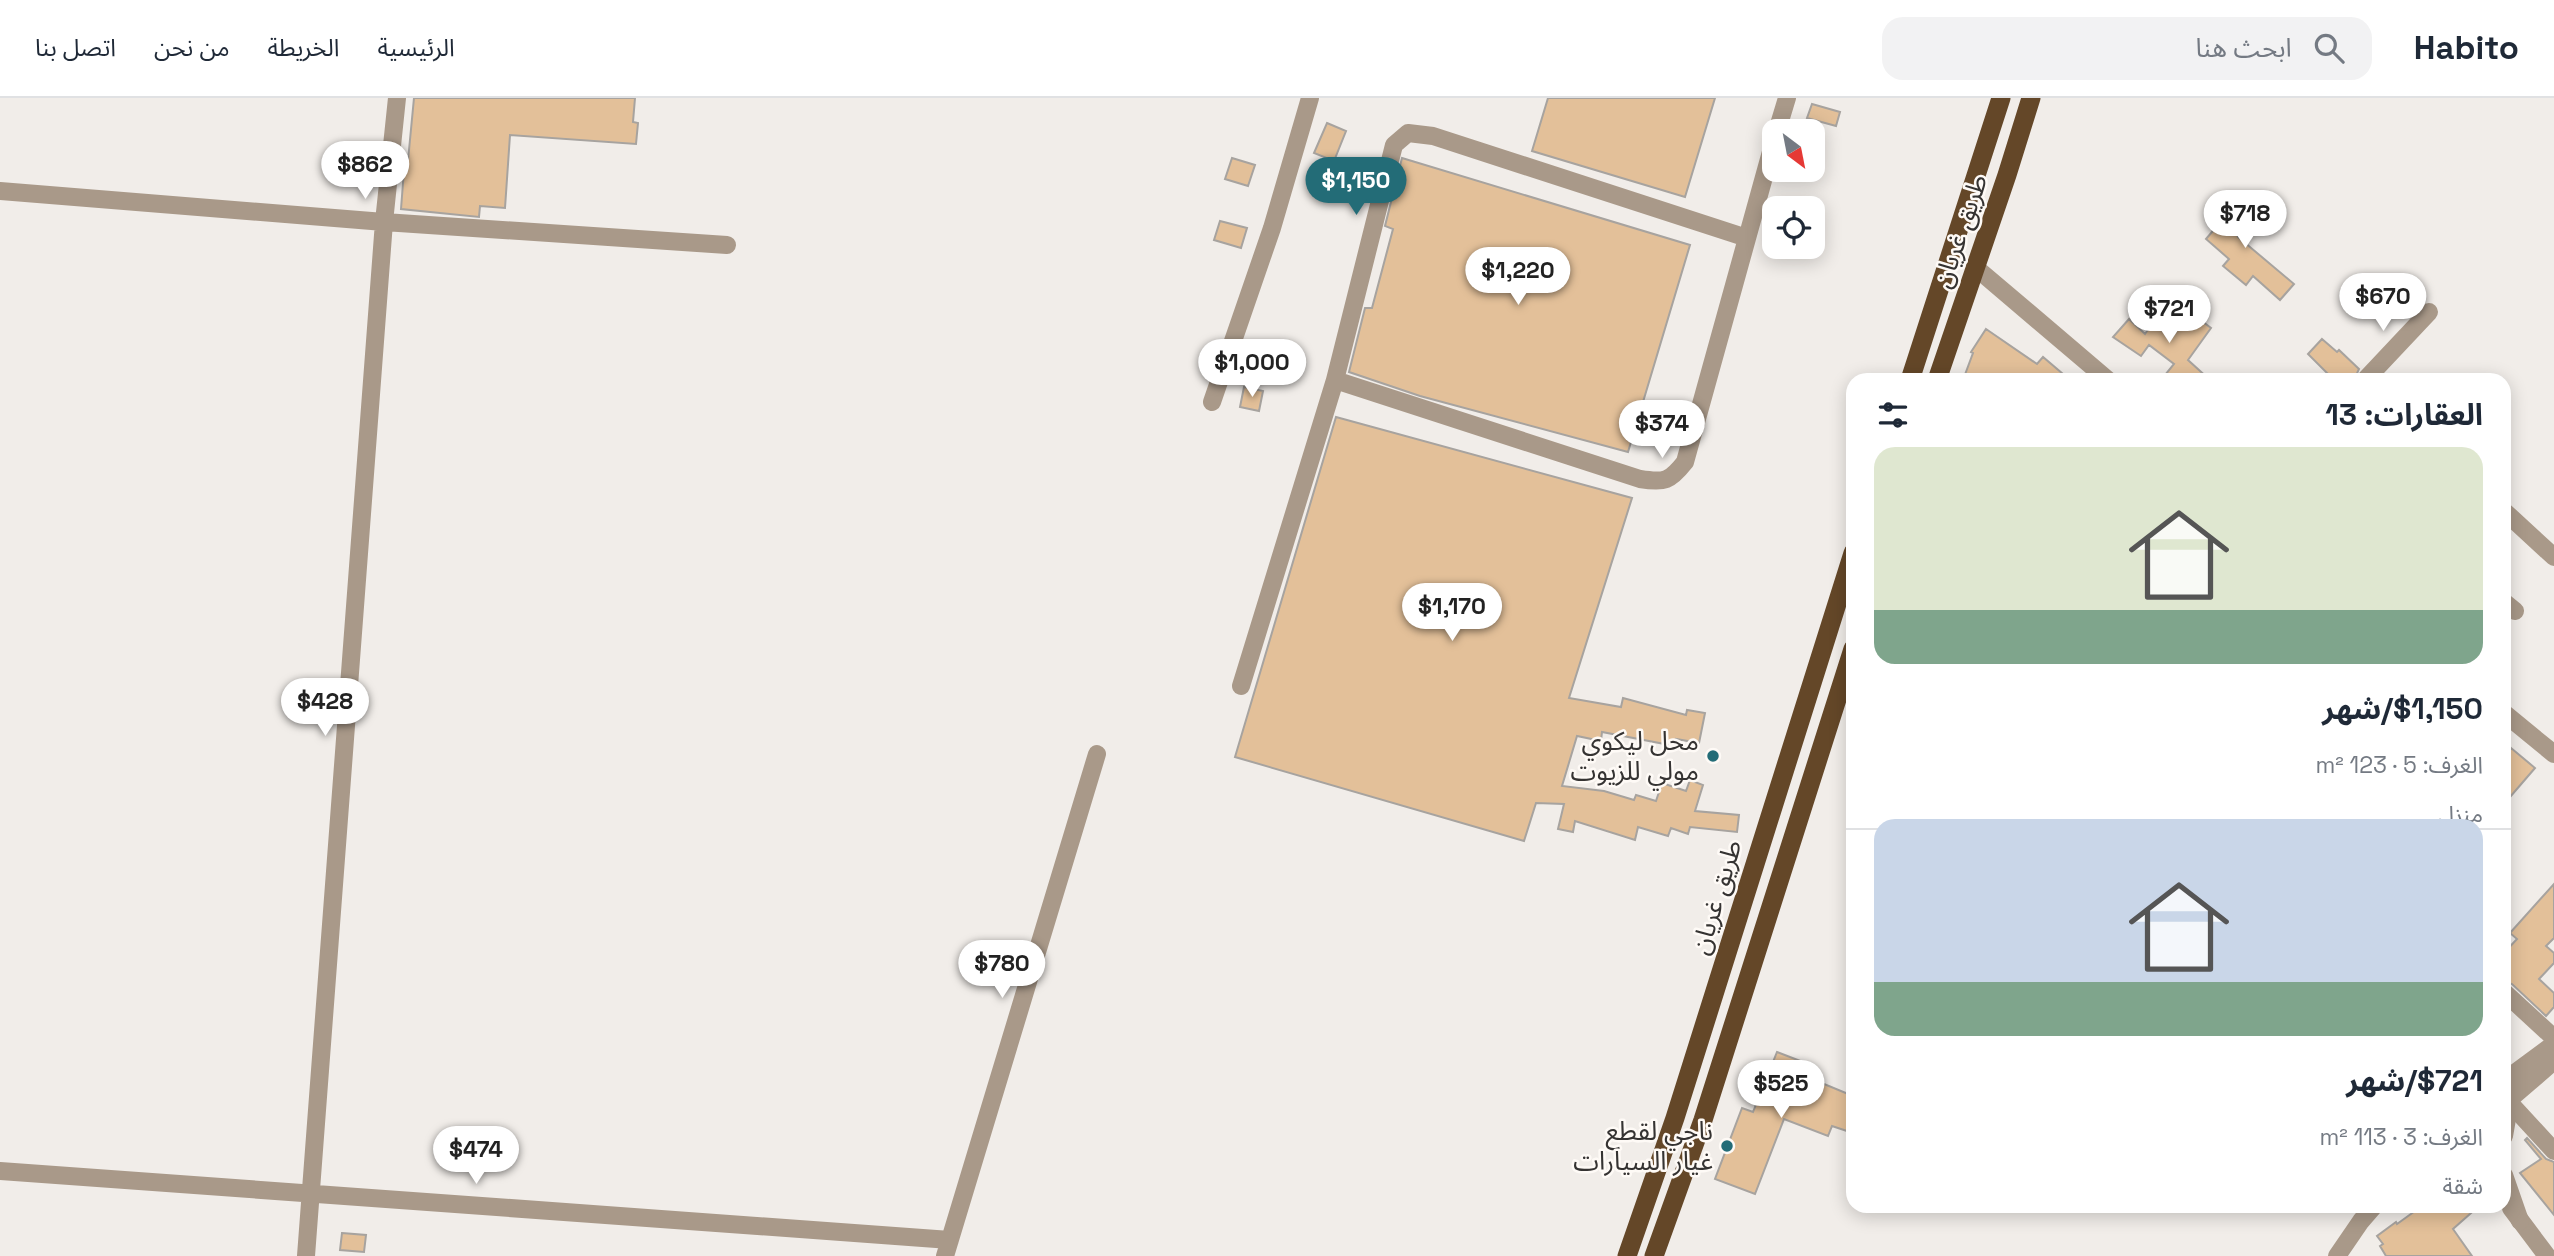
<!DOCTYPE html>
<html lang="ar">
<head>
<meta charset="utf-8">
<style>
	:root { --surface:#fff; --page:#f2f2f3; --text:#1f2937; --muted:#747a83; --line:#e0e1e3; --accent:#236c77 }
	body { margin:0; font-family:"Space Grotesk","Noto Sans Arabic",sans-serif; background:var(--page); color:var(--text); direction:rtl; height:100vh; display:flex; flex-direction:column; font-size:26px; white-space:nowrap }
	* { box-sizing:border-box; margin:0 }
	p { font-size:23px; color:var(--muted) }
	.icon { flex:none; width:38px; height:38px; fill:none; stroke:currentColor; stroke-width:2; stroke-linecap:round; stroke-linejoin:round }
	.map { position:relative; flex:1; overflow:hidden; direction:ltr }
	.details { position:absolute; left:1846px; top:275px; width:665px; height:840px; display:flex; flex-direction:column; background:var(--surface); border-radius:21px; box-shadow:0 4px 18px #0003; direction:rtl }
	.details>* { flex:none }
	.needle { width:46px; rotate:148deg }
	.buttons { position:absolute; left:1762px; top:21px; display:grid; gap:14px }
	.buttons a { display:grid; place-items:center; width:63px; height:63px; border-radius:14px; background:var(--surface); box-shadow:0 4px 18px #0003; font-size:35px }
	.price { position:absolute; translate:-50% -60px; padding:0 16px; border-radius:24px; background:#fff; color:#222; font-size:23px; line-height:46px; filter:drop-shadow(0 2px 4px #0008) }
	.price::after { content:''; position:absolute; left:50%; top:42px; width:21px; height:16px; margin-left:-10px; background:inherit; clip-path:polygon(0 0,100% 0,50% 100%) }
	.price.on { background:var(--accent); color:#fff }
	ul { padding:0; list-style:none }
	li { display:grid; align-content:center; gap:14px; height:371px; padding:0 28px }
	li+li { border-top:2px solid var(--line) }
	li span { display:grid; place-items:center; height:217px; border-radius:21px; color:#555 }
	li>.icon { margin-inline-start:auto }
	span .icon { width:126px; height:126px; fill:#fffc; stroke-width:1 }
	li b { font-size:30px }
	h2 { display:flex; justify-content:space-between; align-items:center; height:84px; padding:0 28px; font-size:30px }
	header { display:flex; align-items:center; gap:42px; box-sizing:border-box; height:98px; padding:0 35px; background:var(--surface); border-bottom:2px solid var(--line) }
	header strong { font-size:33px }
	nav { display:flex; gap:38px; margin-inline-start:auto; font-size:24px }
	.search { width:490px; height:63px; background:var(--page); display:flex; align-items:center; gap:18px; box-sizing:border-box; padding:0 24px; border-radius:21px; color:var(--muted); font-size:26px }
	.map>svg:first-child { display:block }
</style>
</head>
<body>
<header>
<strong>Habito</strong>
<div class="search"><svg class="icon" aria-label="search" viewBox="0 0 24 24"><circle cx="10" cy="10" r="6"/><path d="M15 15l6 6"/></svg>ابحث هنا</div>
<nav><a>الرئيسية</a><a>الخريطة</a><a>من نحن</a><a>اتصل بنا</a></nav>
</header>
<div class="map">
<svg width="2554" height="1158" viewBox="0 0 2554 1158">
	<rect width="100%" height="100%" fill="#f1ede9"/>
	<path fill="#e3c099" stroke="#a7a39f" stroke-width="2" d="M414,0H635L633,24L638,25L636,46L510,37L505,110L480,108L479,119L401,111L404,72L407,73Z
		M1548,0H1715L1685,99L1532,53Z
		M1812,6L1840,14L1836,28L1807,20Z
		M1327,25L1346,33L1334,63L1314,55Z
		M1232,60L1255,67L1248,88L1225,81Z
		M1402,60L1690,147L1628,354L1420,298L1349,274L1365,210H1372L1393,131L1385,128Z
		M2237,96L2256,110L2237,135L2238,139L2294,186L2280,202L2253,178L2246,187L2223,168L2229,161L2206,141L2224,120L2220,117Z
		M1220,123L1247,130L1241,150L1214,142Z
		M2190,214L2211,230L2188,262L2210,282H2161L2174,266L2149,247L2141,258L2113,239L2129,221L2145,236L2152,226L2172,239Z
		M1986,231L2037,266L2043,259L2070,282H1963L1973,255L1971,254Z
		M2322,241L2337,254L2339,252L2359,271L2354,282H2334L2308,256Z
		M1244,289L1263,293L1259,313L1240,309Z
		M1336,319L1632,400L1569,600L1621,609L1623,600L1686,617L1687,612L1705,615L1699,645L1676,641L1675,648L1602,634L1601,643L1577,638L1562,688L1604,693L1634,702L1636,697L1656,703L1662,685L1686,693L1690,682L1703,687L1695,713L1739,717L1737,734L1690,729L1688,736L1671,730L1668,738L1638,729L1635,742L1575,723L1573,734L1558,731L1564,706L1536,705L1524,743L1235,659Z
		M2511,650L2535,670L2504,706V658Z
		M2554,786V840L2546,848L2554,855V865L2539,881L2554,895V909L2546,918L2512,886L2504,883V855L2517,841L2510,835Z
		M1777,954L1811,967L1807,979L1853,998V1035L1832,1028L1828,1038L1784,1021L1755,1096L1715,1081L1742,1010L1753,1014Z
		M2527,1040L2546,1061L2554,1064V1117L2520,1075L2541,1061L2525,1042Z
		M2422,1108H2479L2453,1131L2472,1158H2386L2380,1148L2383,1146L2377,1138L2396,1124L2397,1126Z
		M342,1135L366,1137L364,1154L340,1152Z"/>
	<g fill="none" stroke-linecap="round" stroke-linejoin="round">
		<path stroke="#a99989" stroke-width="18" d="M1777,33L1787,0
			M0,93L384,124L727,147
			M1975,169L2108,282
			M1335,282L1640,381C1665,385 1670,383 1685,364L1774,43
			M2365,282L2429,214
			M1212,304L1272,130L1310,0
			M2504,413L2554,459
			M2504,504L2515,513
			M1241,588L1335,282L1394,47L1408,35L1433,38L1747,140
			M2504,615L2554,656
			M2504,894L2554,940
			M2508,1003L2554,1053
			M0,1073L950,1142
			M2511,1110L2547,1158
			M306,1158L384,124L397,0
			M945,1158L1097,656"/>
		<path stroke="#a99989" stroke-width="18" d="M2504,983L2554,946
			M2504,1006L2554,963
			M2504,1018L2507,1021L2504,1038
			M2504,1077L2520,1123
			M2337,1158L2361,1123L2374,1108"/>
		<path stroke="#644728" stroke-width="19" d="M1910,282L2001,0
			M1937,282L2007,77L2031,0
			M1627,1158L1675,1020L1853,455
			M1654,1158L1703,1022L1853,551"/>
	</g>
	<g fill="#236c77" stroke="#fefaf6" stroke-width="2.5">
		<circle cx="1713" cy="658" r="7"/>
		<circle cx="1727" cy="1048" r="7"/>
	</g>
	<g text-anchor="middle" stroke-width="5" stroke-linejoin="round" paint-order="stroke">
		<g font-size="26" fill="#353332" stroke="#fefaf6">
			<text transform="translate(1960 133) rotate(-71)" y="9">طريق غريان</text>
			<text transform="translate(1716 799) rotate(-73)" y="9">طريق غريان</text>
		</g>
		<g font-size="26" fill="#353332" stroke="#fefaf6" text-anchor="end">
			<text x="1699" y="652">محل ليكوي<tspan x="1699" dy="30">مولي للزيوت</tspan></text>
			<text x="1713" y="1042">ناجي لقطع<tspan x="1713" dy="30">غيار السيارات</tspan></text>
		</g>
	</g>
</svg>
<div class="buttons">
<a><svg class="needle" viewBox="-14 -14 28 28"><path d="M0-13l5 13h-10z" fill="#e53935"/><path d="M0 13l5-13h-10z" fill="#747a83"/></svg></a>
<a><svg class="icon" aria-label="locate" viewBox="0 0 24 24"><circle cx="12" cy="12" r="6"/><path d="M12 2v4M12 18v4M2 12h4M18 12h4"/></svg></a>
</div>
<b class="price" style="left:365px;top:103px">$862</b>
<b class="price on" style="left:1356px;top:119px">$1,150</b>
<b class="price" style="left:2245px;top:152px">$718</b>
<b class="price" style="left:1518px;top:209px">$1,220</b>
<b class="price" style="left:2383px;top:235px">$670</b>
<b class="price" style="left:2169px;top:247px">$721</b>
<b class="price" style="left:1252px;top:301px">$1,000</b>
<b class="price" style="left:1662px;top:362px">$374</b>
<b class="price" style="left:1452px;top:545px">$1,170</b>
<b class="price" style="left:325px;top:640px">$428</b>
<b class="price" style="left:1002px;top:902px">$780</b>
<b class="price" style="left:1781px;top:1022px">$525</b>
<b class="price" style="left:476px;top:1088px">$474</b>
<section class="details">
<h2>العقارات: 13<svg class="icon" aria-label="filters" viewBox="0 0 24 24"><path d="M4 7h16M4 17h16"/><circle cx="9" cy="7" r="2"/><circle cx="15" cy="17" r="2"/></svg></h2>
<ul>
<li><span style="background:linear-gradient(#dfe7d0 75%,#7fa58c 0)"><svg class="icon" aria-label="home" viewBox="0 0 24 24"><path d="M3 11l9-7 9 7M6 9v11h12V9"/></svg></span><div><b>$1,150/شهر</b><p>الغرف: 5 · 123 m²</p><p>منزل</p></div></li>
<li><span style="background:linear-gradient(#c9d6e8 75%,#7fa58c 0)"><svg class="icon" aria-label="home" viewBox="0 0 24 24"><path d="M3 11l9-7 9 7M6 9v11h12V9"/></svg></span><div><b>$721/شهر</b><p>الغرف: 3 · 113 m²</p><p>شقة</p></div></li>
</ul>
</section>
</div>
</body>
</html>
